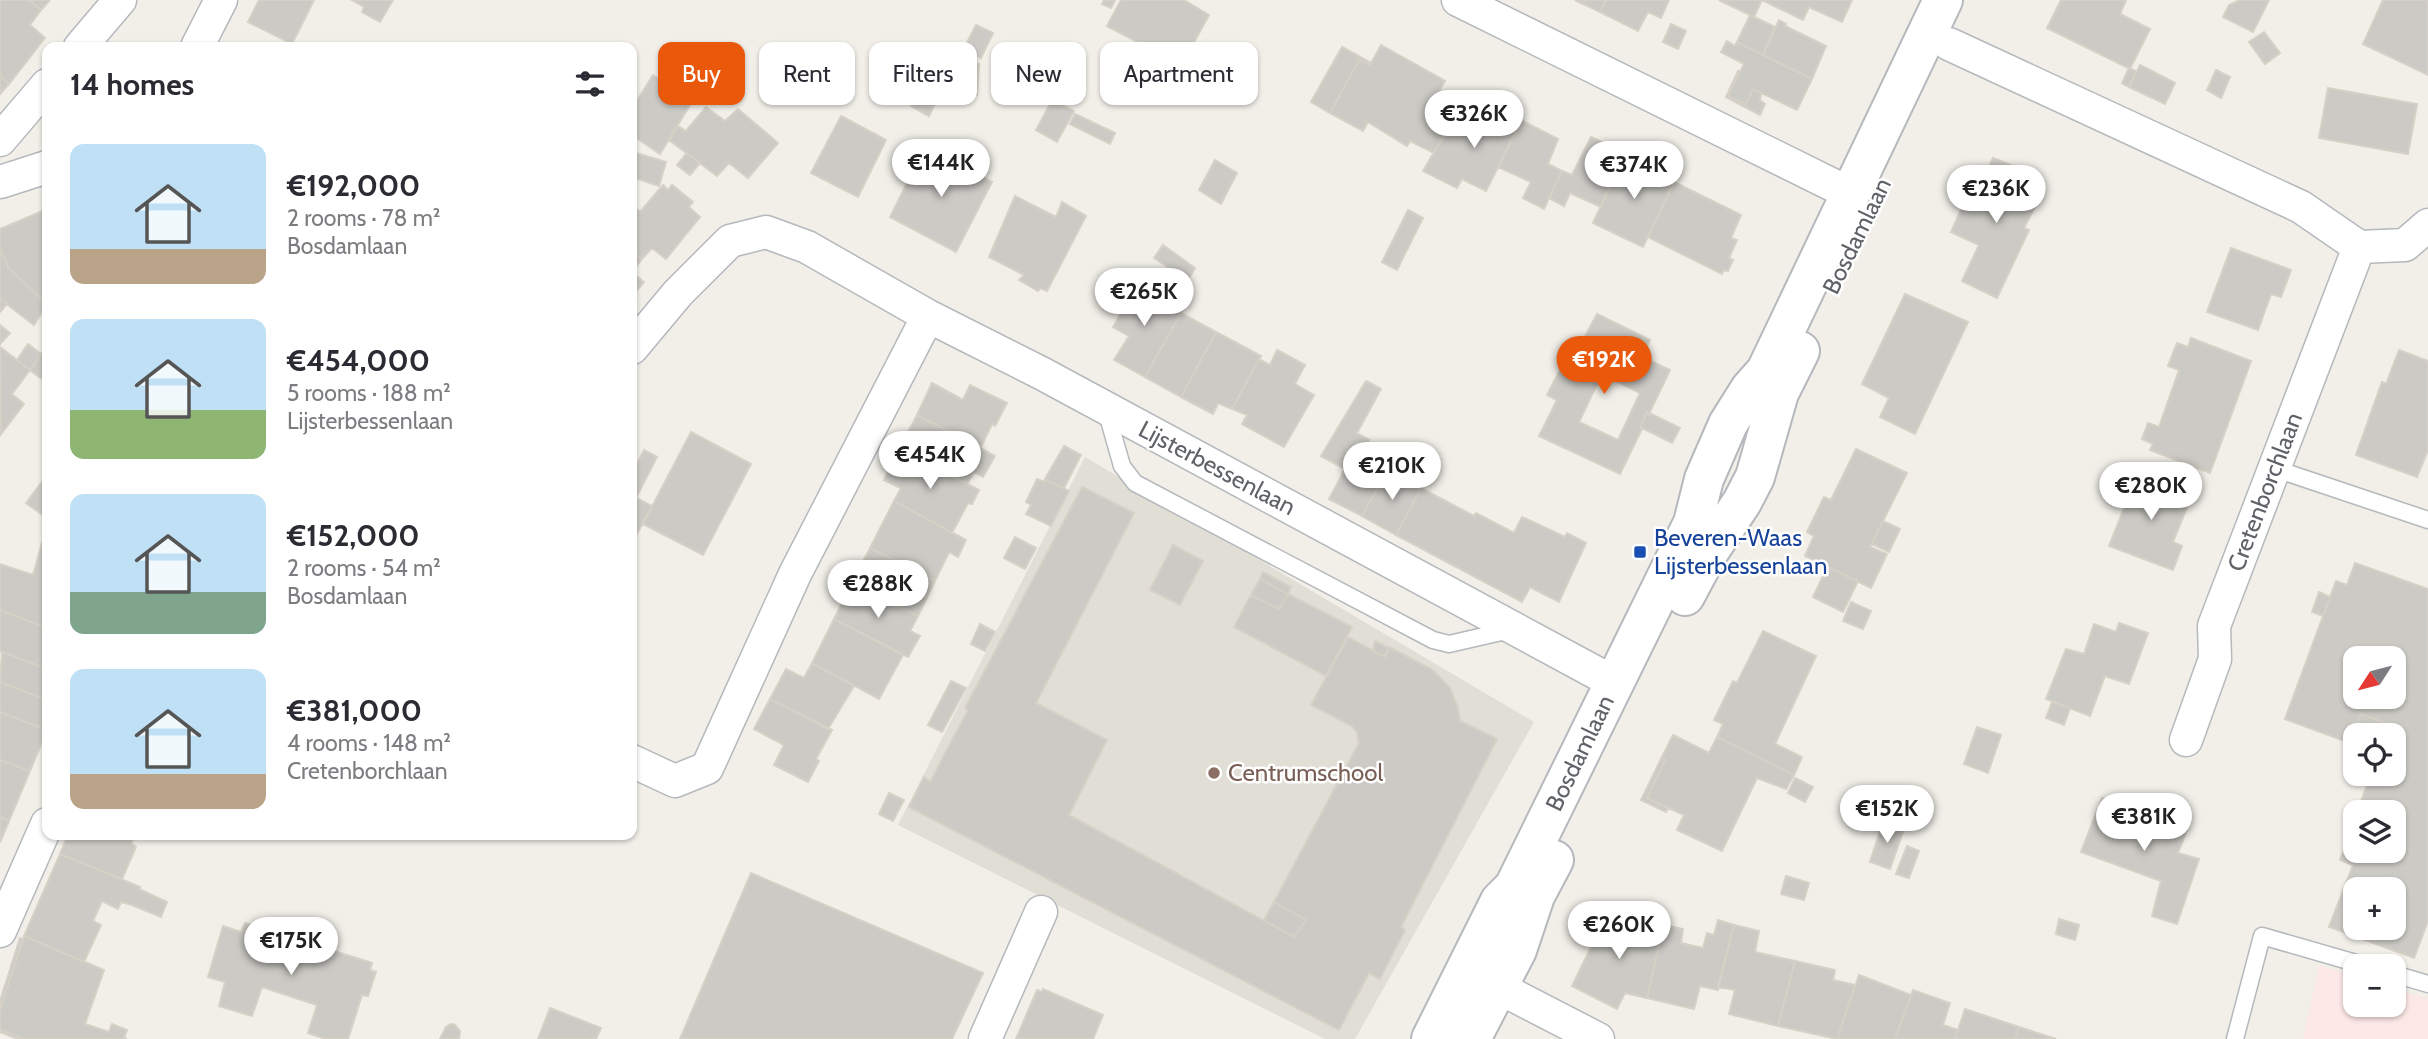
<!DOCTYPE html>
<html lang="en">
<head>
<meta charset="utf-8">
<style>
	:root { --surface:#fff; --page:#f2f2f3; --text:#2b2b33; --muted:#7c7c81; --accent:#ea580c }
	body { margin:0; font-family:Cabin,sans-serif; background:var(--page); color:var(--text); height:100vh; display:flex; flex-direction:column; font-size:26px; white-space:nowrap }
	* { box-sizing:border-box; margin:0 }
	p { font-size:23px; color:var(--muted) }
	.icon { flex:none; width:38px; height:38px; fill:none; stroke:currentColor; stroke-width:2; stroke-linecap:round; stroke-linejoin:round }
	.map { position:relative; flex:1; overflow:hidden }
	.details { position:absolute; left:42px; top:42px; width:595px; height:798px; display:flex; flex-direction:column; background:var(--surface); border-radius:14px; box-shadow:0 2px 5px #0004 }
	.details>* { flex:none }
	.hud { position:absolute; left:658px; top:42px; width:665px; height:63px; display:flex; gap:14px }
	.needle { width:46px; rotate:234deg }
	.fabs { position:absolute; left:2343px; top:646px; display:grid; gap:14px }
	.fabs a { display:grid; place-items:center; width:63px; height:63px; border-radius:14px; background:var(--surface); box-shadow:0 2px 5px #0004; font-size:35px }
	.price { position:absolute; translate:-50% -60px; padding:0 16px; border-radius:24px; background:#fff; color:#222; font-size:23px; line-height:46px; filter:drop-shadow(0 2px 4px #0008) }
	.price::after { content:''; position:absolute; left:50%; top:42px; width:21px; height:16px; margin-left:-10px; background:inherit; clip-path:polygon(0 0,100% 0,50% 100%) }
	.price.current { background:var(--accent); color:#fff }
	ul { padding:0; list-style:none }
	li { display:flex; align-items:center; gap:21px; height:175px; padding:0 28px }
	li span { display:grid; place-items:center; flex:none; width:196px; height:140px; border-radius:14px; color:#555 }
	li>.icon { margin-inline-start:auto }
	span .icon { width:84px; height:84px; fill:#fffc; stroke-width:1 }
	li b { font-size:30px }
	h2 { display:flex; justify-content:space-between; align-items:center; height:84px; padding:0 28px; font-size:30px }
	.tag { padding:0 24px; border-radius:14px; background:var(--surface); box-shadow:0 2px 5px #0004; font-size:24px; line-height:63px }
	.tag.current { background:var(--accent); color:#fff }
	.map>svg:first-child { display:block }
</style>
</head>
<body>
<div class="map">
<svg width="2428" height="1039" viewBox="0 0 2428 1039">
	<rect width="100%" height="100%" fill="#f1efe8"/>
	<path fill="#e1ded6" d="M1085,457L1534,722L1355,1039H1325L898,825Z"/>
	<path fill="#fce8e6" d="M2319,965L2355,976L2356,1004H2394V988L2428,999V1039H2303Z"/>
	<path fill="#cccac5" stroke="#d6d1c6" stroke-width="2" fill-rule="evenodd" d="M0,0H29L41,10L30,25L45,38L9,84L0,76Z
		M29,0H50L41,10Z
		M259,0H314L292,44L248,22Z
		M352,0H393L380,22L362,12L364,7Z
		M1104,0H1115L1111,8L1102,4Z
		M1121,0H1184L1209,15L1181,66L1174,62L1170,68L1139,51L1143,45L1107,26Z
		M1575,0H1606L1600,12Z
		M1606,0H1669L1661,18L1648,12L1638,31L1600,12Z
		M1719,0H1762L1754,17Z
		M1762,0H1852L1842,22L1809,7L1803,20Z
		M2061,0H2126L2120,14L2150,29L2130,69L2047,28Z
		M2240,0H2269L2253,32L2223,17L2229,5Z
		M2383,0H2428V75L2363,44Z
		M1750,15L1775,27L1763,55L1737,42Z
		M1779,20L1786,24L1785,26L1826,46L1812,79L1763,55Z
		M1671,24L1686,31L1678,49L1663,42Z
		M976,25L993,33L981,58L964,48Z
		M2264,32L2280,53L2265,64L2249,42Z
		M1727,41L1735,46L1737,42L1812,79L1797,110L1753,89L1746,104L1728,96L1744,64L1721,52Z
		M1381,45L1445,81L1428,111L1451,124L1434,153L1410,141L1407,146L1368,122L1363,131L1330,113L1359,60L1370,65Z
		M1342,47L1371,63L1370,65L1359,60L1330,113L1311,102Z
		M957,62L979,64L977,95L955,93Z
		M2140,65L2175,83L2165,104L2129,87Z
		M931,67L948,77L929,116L911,106Z
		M2129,68L2136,71L2129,87L2122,83Z
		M2216,70L2230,77L2221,98L2207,90Z
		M1738,71L1740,72L1728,96L1746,104L1753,89L1761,93L1760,100L1765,104L1760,115L1726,97Z
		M653,75L693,100L660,154L632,135V109Z
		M0,76L9,84L0,94Z
		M2328,88L2417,104L2408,154L2319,138Z
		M1052,100L1074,111L1057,142L1036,130Z
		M1488,104L1522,120L1486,191L1462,179L1457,188L1423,171L1451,123L1474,134Z
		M706,107L725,121L738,109L778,143L748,178L729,163L717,176L669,140L678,126L686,131Z
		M1075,114L1115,133L1110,144L1070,124Z
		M841,116L886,140L858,197L811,173Z
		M1521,120L1558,139L1548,164L1562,171L1544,209L1523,198L1531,182L1498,167Z
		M1591,137L1625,153L1601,207L1570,193L1564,206L1549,198L1562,171L1572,175Z
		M925,147L992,182L956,252L890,217Z
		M636,153L666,162L659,186L632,177V165Z
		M687,153L700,163L690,175L677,165Z
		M1625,153L1674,182L1643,247L1593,223Z
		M1993,158L2023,170L2022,172L2037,179L2026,202L2035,207L2024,228L2029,230L1997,298L1962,281L1979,245L1951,232L1968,194L1978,199L1984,186L1981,184Z
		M1215,160L1237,173L1221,204L1199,190Z
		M1674,182L1741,215L1731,238L1737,240L1729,258L1733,260L1728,271L1724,270L1722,274L1648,237Z
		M663,185L668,190L672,185L693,202L689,207L700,217L666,259L652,248L642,259L632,251V209L634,206L640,212Z
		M1015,196L1056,217L1062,202L1086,216L1047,291L1040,288L1038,291L1019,280L1024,275L989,257Z
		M47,209V304L9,269L0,249V229Z
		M1408,210L1423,218L1397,270L1382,262Z
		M1163,245L1195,268L1188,280L1154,258Z
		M2231,248L2291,270L2281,297L2271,294L2258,330L2207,312Z
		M0,249L9,269L47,304L34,325L0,299Z
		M632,251L642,259L632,272L644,282L632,296Z
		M1141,278L1157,286L1152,297L1181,313L1145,377L1114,360L1129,336L1113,327Z
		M1156,289L1186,305L1181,313L1152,297Z
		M1905,294L1968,322L1915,434L1880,417L1889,398L1862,384Z
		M0,299L7,304L0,312Z
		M1181,313L1216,332L1181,397L1145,377Z
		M1597,314L1650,340L1642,357L1670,370L1649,414L1647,412L1640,427L1642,429L1620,474L1539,436L1557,400L1547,395L1564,362L1573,366L1579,354L1576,353ZM1602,374L1640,393L1618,440L1579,422Z
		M0,325L10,333L0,344Z
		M1216,332L1261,356L1232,409L1218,403L1213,414L1181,397Z
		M2191,338L2251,361L2210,473L2150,450L2153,444L2142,439L2148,423L2159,427L2179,370L2168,366L2177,343L2188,347Z
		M28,344L41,354L30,370L17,360Z
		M47,346V383L30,370Z
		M0,347L30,370L12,394L24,404L1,434Z
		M1277,350L1305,365L1295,384L1314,395L1284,447L1242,424L1247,415L1232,409L1259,359L1270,365Z
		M2399,350L2428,361V450L2417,477L2356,455L2382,382L2386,384Z
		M1366,381L1381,389L1357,433L1369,440L1368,442L1395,456L1362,516L1329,499L1345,469L1321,456Z
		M932,383L963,400L970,385L1007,403L995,426L992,424L981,447L917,415Z
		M1647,412L1680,428L1672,443L1640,427Z
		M917,415L995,456L983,477L974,472L967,484L899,449Z
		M691,432L751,464L703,555L643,524Z
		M1064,446L1081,455L1064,488L1045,479Z
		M899,449L979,490L972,504L968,503L952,533L894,501L901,488L884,480Z
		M1856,449L1907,473L1870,547L1887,554L1871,588L1805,556L1814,536L1807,532L1824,497L1831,500Z
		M644,450L657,457L636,498L652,506L632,543V474Z
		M1387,470L1421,488L1396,535L1362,516Z
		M47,475V518L26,503Z
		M2130,477L2192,495L2173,542L2182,546L2173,570L2109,546L2126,503L2121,502Z
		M1037,479L1044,482L1045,479L1069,491L1051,526L1026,514L1031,505L1026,502Z
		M1082,487L1134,513L1036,703L1107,740L1069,815L1294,937L1306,920L1274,902L1359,743L1357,732L1352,726L1311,705L1348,637L1385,657L1389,647L1433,670L1450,688L1458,708L1460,721L1497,739L1401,927L1405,930L1380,979L1369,973L1339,1030L909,807L924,777L930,782L968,710L965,708Z
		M1421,488L1474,516L1476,513L1514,533L1522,517L1565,537L1567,533L1586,543L1559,602L1530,587L1522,602L1396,535Z
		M894,501L966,540L958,557L949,552L935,581L870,548Z
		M1883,521L1900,529L1889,552L1872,544Z
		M1015,537L1036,548L1025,569L1004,558Z
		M42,543L47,548V628L0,610V564L33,575Z
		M1173,545L1203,561L1180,605L1150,590Z
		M870,548L935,581L918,616L852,583Z
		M2355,563L2428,589V921L2414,958L2329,927L2353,865L2340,860L2356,817V850H2394V812H2357L2371,774H2394V735H2385L2389,724L2361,714L2350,743L2285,719L2336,581L2347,585ZM2356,658H2394V696H2356ZM2356,889H2394V928H2356Z
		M1827,567L1858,581L1843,612L1813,597Z
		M1263,572L1291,587L1288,594L1260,579Z
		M1260,579L1288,594L1279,609L1251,595Z
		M852,583L918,616L910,631L920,636L908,657L834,619Z
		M2319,592L2330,597L2323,616L2312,612Z
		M1288,594L1352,627L1326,676L1234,627L1251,595L1279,609Z
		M1851,602L1871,611L1863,629L1843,621Z
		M0,610L47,628V669L0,651Z
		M834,619L903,655L879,699L812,663Z
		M2119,623L2148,633L2129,684L2105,676L2090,716L2046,699L2066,649L2084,654L2094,624L2116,632Z
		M980,624L995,632L985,651L971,644Z
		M1763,631L1816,656L1775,744L1802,757L1794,775L1717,737L1723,724L1714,720L1733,681L1737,683Z
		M1375,641L1389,648L1385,657L1373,651Z
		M2,652L47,669V700L0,682Z
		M812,663L854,686L828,729L770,699L786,669L804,678Z
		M951,681L966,688L942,732L928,725Z
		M0,682L47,700V730L0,712Z
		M770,699L832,730L816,759L819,761L808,782L774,765L784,745L754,729Z
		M2052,702L2070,708L2064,725L2046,718Z
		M0,712L47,730L30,771L0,760Z
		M2361,714L2389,724L2385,735H2356V745L2350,743Z
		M1977,727L2001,735L1988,773L1964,764Z
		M1673,735L1709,753L1717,737L1794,775L1786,789L1757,778L1722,851L1677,830L1684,815L1647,798L1665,760L1661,759Z
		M1661,759L1665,760L1647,798L1668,808L1666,812L1641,800Z
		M0,760L30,771L9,821L0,817Z
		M1795,778L1813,787L1805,802L1788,793Z
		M889,793L904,800L893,821L879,814Z
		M2102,798L2187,830L2178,853L2199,859L2177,924L2152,916L2161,881L2081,852Z
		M0,817L9,821L0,842Z
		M1883,822L1904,829L1890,869L1870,862Z
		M68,835H135L131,843L136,847L122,879L60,854Z
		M1907,846L1919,851L1909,878L1896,874Z
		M60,854L140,887L139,889L167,902L161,917L132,905L121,902L118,909L102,901L93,921L101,925L84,962L24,936Z
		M751,873L983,973L952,1039H680Z
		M1786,876L1809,883L1804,900L1781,894Z
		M1274,902L1306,920L1294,937L1264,920Z
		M1617,905L1636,914L1633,922L1613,912Z
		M1609,910L1661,936L1647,998L1625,993L1617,1009L1572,986Z
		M2059,919L2079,925L2075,940L2056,934Z
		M1718,920L1734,925L1718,990L1700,986L1694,1009L1647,998L1664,925L1683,929L1681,943L1703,948L1707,933L1714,935Z
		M245,923L372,963L370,970L376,972L368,996L362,995L348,1039H326L308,1033L317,1005L262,987L252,1016L219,1006L225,982L208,977L223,926L241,932Z
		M1734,925L1759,931L1755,952L1795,961L1778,1026L1729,1014L1735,990L1718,987Z
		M24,936L104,970L85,1024L109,1032L112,1024L127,1030L124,1038L127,1039H26L0,1030V1010Z
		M20,938L23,940L0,1010V1001Z
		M1795,961L1835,970L1833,980L1855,985L1837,1039L1778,1026Z
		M1859,975L1911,995L1895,1039H1837Z
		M1043,989L1103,1015L1093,1039H1016L1037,990L1042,992Z
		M1913,990L1950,1003L1943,1025L1958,1030L1955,1039H1895Z
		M550,1008L601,1028L596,1039H538Z
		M1965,1009L2019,1027L2015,1039H1955Z
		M451,1024L455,1025L460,1031L459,1039H440L446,1027Z
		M2019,1027L2056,1039H2015Z
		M0,1030L26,1039H18L0,1032Z"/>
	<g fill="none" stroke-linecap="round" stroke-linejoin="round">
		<defs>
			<path id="service" d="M1106,410L1122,466L1135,483L1433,640L1449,644L1510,630
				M2273,468L2428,520
				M2394,974L2428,984
				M2235,1039L2262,936L2366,966"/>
			<path id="minor" d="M1458,0L1851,194
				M1949,44L2301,207L2359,247L2405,245L2428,225
				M80,47L120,0
				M197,47L221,0
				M0,140L47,85
				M0,182L47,167
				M632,348L678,293L730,241L766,232L807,247L928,316L1043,374L1615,683
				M2186,740L2215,659L2214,626L2359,247
				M632,761L675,781L707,768L795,574L928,316
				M0,931L47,824
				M1478,977L1598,1039
				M985,1039L1041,912"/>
			<path id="tertiary" d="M1685,596L1708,553L1742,502L1755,477L1779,393L1800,351
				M1431,1039L1500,901L1514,887L1693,523L1704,479L1728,424L1750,389L1766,371L1943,0
				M1471,1039L1517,950L1535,896L1554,860"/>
		</defs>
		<use href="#service" stroke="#b5b8bc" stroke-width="19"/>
		<use href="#minor" stroke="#b5b8bc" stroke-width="35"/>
		<use href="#tertiary" stroke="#b5b8bc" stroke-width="42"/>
		<use href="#service" stroke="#fff" stroke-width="16"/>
		<use href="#minor" stroke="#fff" stroke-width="32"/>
		<use href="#tertiary" stroke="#fff" stroke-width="38"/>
	</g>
	<rect fill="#1a4fb4" stroke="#fff" stroke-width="2.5" x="1633" y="545" width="14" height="14" rx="3.5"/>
	<circle fill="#8d6e63" stroke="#fff" stroke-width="2.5" cx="1214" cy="773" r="7"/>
	<g text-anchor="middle" stroke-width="5" stroke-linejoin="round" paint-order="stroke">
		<g font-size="24" fill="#5f6368" stroke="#fff">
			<text transform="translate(1857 236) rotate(-64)" y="8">Bosdamlaan</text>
			<text transform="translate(1217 468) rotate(28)" y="8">Lijsterbessenlaan</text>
			<text transform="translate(2265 492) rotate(-69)" y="8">Cretenborchlaan</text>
			<text transform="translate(1580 753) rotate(-64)" y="8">Bosdamlaan</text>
		</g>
		<g font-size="24" fill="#164399" stroke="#fff" text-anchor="start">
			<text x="1654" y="546">Beveren-Waas<tspan x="1654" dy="28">Lijsterbessenlaan</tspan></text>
		</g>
		<g font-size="24" fill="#785e54" stroke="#fff" text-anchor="start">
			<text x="1228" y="781">Centrumschool</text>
		</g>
	</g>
</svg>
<div class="fabs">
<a><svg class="needle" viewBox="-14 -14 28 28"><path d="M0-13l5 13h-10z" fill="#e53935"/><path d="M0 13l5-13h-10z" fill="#7c7c81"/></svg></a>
<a><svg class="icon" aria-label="locate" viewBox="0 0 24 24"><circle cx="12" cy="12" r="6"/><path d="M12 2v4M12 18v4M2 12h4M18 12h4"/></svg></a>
<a><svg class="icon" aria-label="layers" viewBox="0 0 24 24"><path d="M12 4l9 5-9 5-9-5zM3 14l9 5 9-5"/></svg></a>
<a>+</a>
<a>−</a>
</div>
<b class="price" style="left:1474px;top:150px">€326K</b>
<b class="price" style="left:941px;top:199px">€144K</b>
<b class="price" style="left:1634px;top:201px">€374K</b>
<b class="price" style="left:1996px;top:225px">€236K</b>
<b class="price" style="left:1144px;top:328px">€265K</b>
<b class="price current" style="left:1604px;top:396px">€192K</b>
<b class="price" style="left:930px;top:491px">€454K</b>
<b class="price" style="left:1392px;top:502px">€210K</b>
<b class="price" style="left:2151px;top:522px">€280K</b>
<b class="price" style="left:878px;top:620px">€288K</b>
<b class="price" style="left:1887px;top:845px">€152K</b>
<b class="price" style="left:2144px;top:853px">€381K</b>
<b class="price" style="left:1619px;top:961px">€260K</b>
<b class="price" style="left:291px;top:977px">€175K</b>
<div class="hud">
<a class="tag current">Buy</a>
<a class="tag">Rent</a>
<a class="tag">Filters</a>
<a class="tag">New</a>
<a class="tag">Apartment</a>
</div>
<section class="details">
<h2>14 homes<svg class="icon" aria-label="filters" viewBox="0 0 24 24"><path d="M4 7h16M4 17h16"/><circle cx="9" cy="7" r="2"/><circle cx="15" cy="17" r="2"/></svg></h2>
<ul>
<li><span style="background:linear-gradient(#bfe0f5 75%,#b9a48a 0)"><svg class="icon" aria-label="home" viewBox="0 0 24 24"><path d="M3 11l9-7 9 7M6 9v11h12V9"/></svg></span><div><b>€192,000</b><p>2 rooms · 78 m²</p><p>Bosdamlaan</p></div></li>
<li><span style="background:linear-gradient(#bfe0f5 65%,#8fb573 0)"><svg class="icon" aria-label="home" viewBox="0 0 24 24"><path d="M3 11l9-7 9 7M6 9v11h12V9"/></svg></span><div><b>€454,000</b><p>5 rooms · 188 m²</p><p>Lijsterbessenlaan</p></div></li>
<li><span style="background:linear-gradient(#bfe0f5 70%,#7fa58c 0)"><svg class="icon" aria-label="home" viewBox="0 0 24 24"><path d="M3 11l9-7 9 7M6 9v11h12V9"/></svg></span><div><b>€152,000</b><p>2 rooms · 54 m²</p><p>Bosdamlaan</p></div></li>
<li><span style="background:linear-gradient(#bfe0f5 75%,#b9a48a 0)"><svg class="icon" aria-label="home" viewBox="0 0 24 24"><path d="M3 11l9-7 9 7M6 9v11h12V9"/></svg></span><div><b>€381,000</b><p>4 rooms · 148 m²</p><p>Cretenborchlaan</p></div></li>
</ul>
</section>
</div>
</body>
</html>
